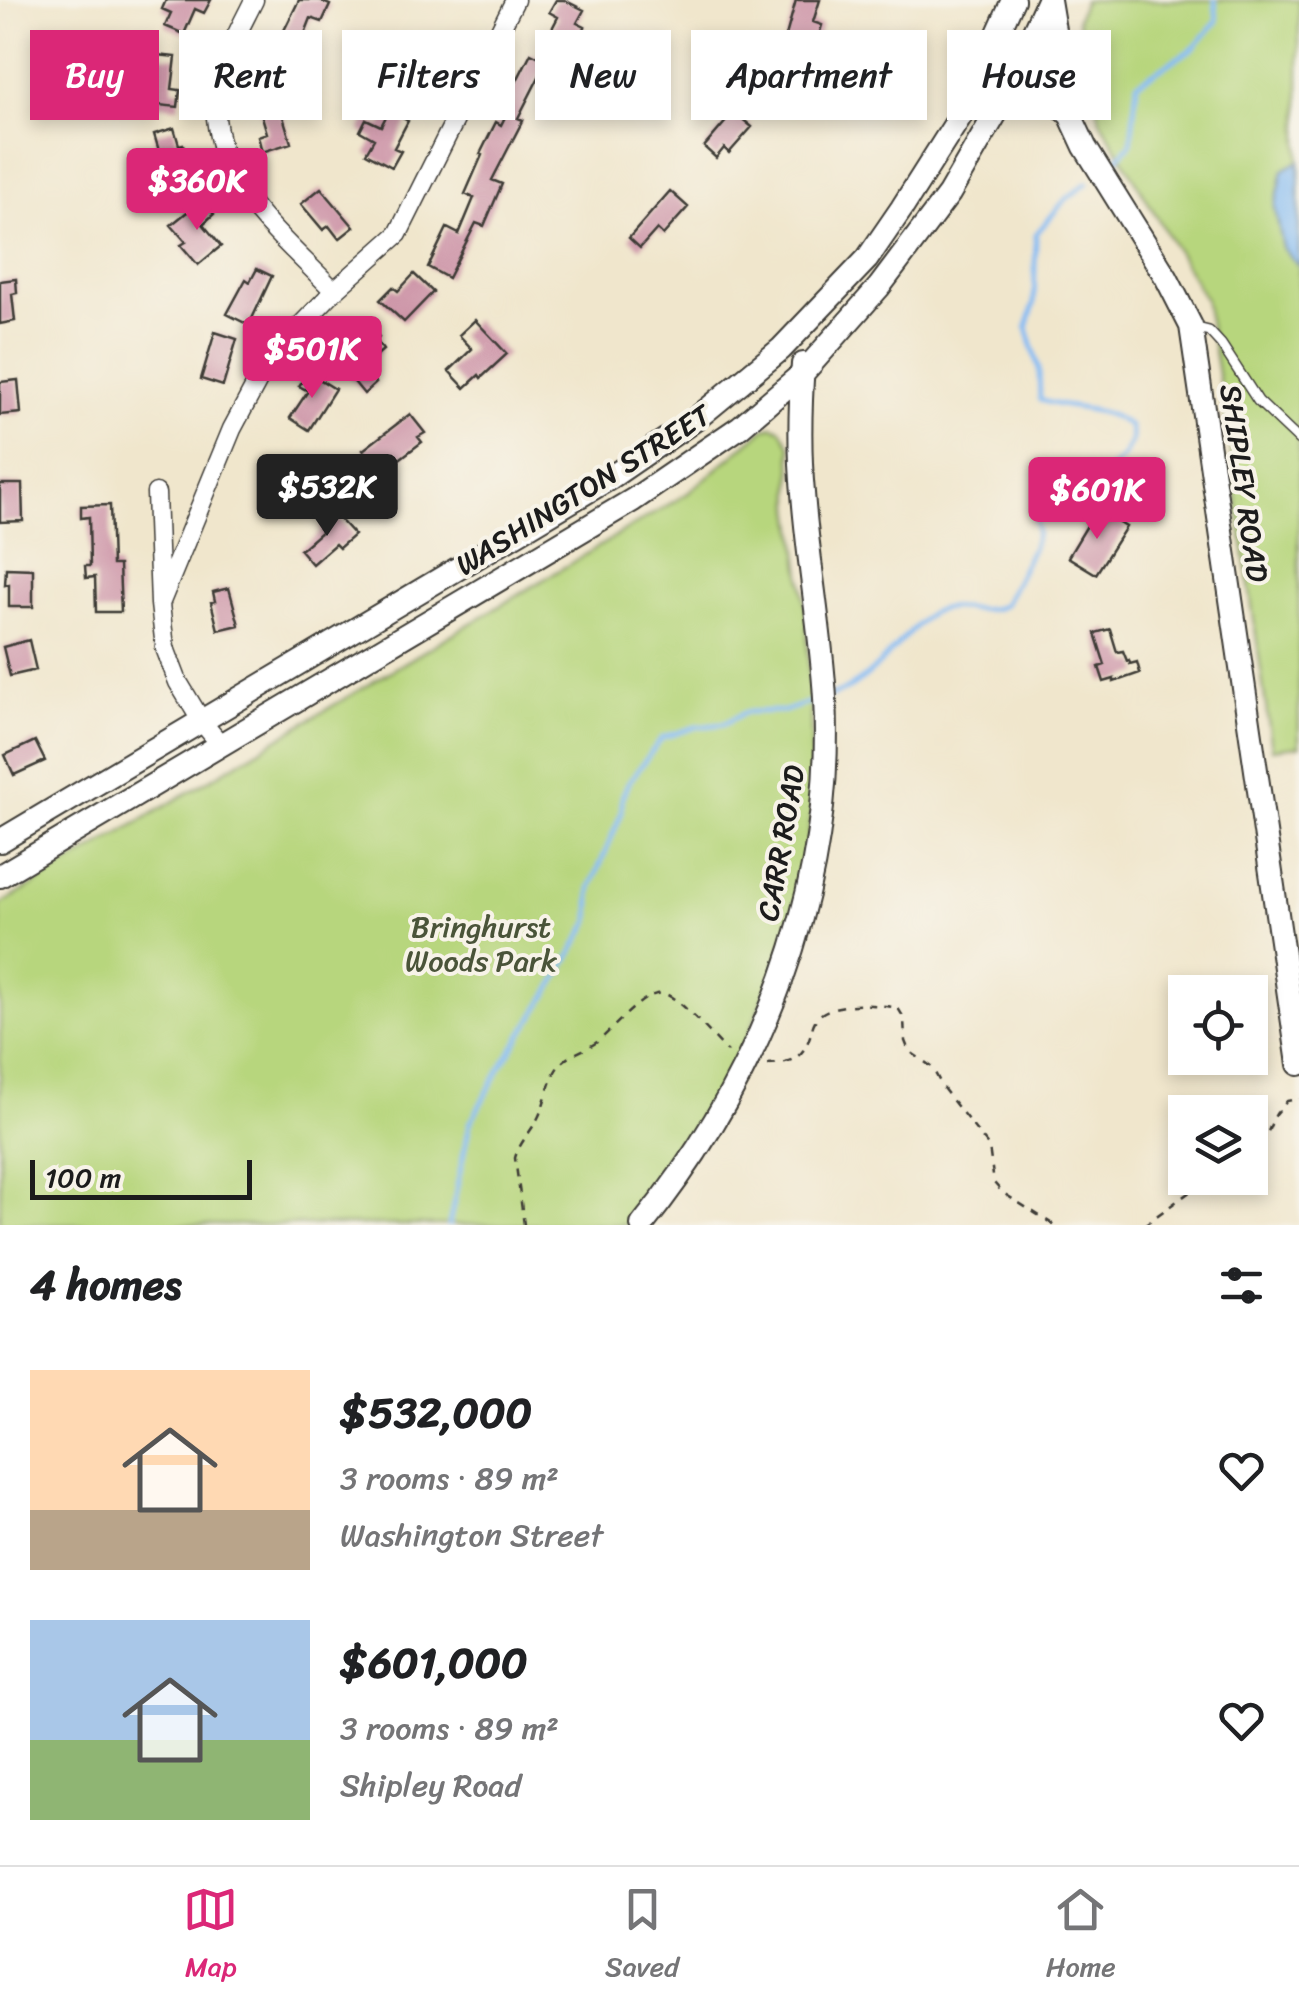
<!DOCTYPE html>
<html lang="en">
<head>
<meta charset="utf-8">
<style>
	:root { --surface:#fff; --page:#f2f2f2; --text:#202124; --muted:#757577; --line:#e0e0e0; --accent:#db2777 }
	body { margin:0; font-family:Sriracha,sans-serif; background:var(--page); color:var(--text); height:100vh; display:flex; flex-direction:column; font-size:38px; white-space:nowrap }
	* { box-sizing:border-box; margin:0 }
	p { font-size:32px; color:var(--muted) }
	.icon { flex:none; width:55px; height:55px; fill:none; stroke:currentColor; stroke-width:2; stroke-linecap:round; stroke-linejoin:round }
	.map { position:relative; height:1225px; overflow:hidden }
	.side { display:flex; flex-direction:column; background:var(--surface); flex:1 }
	.side>* { flex:none }
	.guide { position:absolute; left:30px; top:30px; width:1240px; height:90px; display:flex; gap:20px }
	.buttons { position:absolute; left:1168px; top:975px; display:grid; gap:20px }
	.buttons a { display:grid; place-items:center; width:100px; height:100px; border-radius:0px; background:var(--surface); box-shadow:0 5px 15px #0003; font-size:50px }
	.scale { position:absolute; left:30px; bottom:25px; width:222px; box-sizing:border-box; padding-left:10px; border:5px solid #1c1c1c; border-top:0; font-size:28px; line-height:35px; white-space:nowrap; color:#1c1c1c; -webkit-text-stroke:8px #f7f3e8; paint-order:stroke }
	.price { position:absolute; translate:-50% -85px; padding:0 22px; border-radius:10px; background:var(--accent); color:#fff; font-size:32px; line-height:65px; filter:drop-shadow(0 2px 5px #0008) }
	.price::after { content:''; position:absolute; left:50%; top:60px; width:30px; height:22px; margin-left:-15px; background:inherit; clip-path:polygon(0 0,100% 0,50% 100%) }
	.price.selected { background:#222; color:#fff }
	ul { padding:0; list-style:none }
	li { display:flex; align-items:center; gap:30px; height:250px; padding:0 30px }
	li span { display:grid; place-items:center; flex:none; width:280px; height:200px; border-radius:0px; color:#555 }
	li>.icon { margin-inline-start:auto }
	span .icon { width:120px; height:120px; fill:#fffc; stroke-width:1 }
	li b { font-size:42px }
	h2 { display:flex; justify-content:space-between; align-items:center; height:120px; padding:0 30px; font-size:42px }
	.tag { padding:0 35px; border-radius:0px; background:var(--surface); box-shadow:0 5px 15px #0003; font-size:35px; line-height:90px }
	.tag.selected { background:var(--accent); color:#fff }
	.tabs { display:flex; justify-content:space-around; align-items:center; height:140px; border-top:2px solid var(--line); background:var(--surface); font-size:28px; color:var(--muted) }
	.tabs a { display:grid; justify-items:center; gap:5px }
	.tabs .selected { color:var(--accent) }
	.map>svg:first-child { display:block }
</style>
</head>
<body>
<div class="map">
<svg width="1299" height="1225" viewBox="0 0 1299 1225">
	<rect width="100%" height="100%" fill="#f7f3e8"/>
	<filter id="ink" filterUnits="userSpaceOnUse"><feTurbulence type="fractalNoise" baseFrequency=".01" numOctaves="2"/><feDisplacementMap in="SourceGraphic" scale="20" xChannelSelector="R" yChannelSelector="G"/><feConvolveMatrix kernelMatrix="1 2 1 2 8 2 1 2 1" color-interpolation-filters="sRGB"/></filter>
	<filter id="wash" filterUnits="userSpaceOnUse"><feTurbulence type="fractalNoise" baseFrequency=".0048" numOctaves="4" result="noise"/><feDisplacementMap in="SourceGraphic" scale="40" xChannelSelector="R" yChannelSelector="G"/><feGaussianBlur stdDeviation="2.25" result="paint"/><feColorMatrix in="noise" values="0 0 0 0 0 0 0 0 0 0 0 0 0 0 0 0 0 1.4 0 .05"/><feComposite in="paint" operator="in"/></filter>
	<g filter="url(#wash)">
		<rect width="100%" height="100%" fill="#f0e6cc"/>
		<path fill="#b7d67d" stroke="#6a794c" stroke-width="2.5" d="M1084,0H1299V746L1272,749L1225,414L1205,299L1100,120L1077,19Z
			M772,426L781,429L791,447L792,507L806,611L810,697L813,801L803,876L779,960L740,1056L676,1164L627,1225H0V905L688,493L763,430Z"/>
		<path fill="#83bbf4" stroke="#506c88" stroke-width="2.5" d="M1299,161V267L1283,248L1275,208L1283,170Z"/>
		<g fill="none" stroke-linecap="round" stroke-linejoin="round">
			<path stroke="#83bbf4" stroke-width="5" d="M1114,163L1131,143L1137,83L1194,48L1217,21L1215,0
				M831,696C865,685 886,656 910,632C917,625 925,615 934,611C957,602 984,616 1004,605L1033,547L1037,533L1036,512L1041,499L1062,484L1102,477L1124,456L1132,439L1130,427C1105,405 1071,411 1040,400L1039,369L1027,328L1034,303L1036,234L1065,200L1087,183
				M449,1225L470,1123L501,1067L555,983L590,921L591,887L622,812V797L628,783L662,738L696,727L723,724L746,712L785,711L816,700"/>
		</g>
		<g id="blocks">
			<path fill="#cd95a8" d="M166,0H211L204,13L195,9L184,34L165,26L171,13L162,9Z
				M299,0H319L330,5L322,22L311,18L288,77H283L267,70V65Z
				M556,0H564L584,10L577,23L585,27L579,38L571,33L561,53L544,44L558,17L549,12Z
				M796,0H820L813,22L822,25L811,63L781,54Z
				M429,39L451,51L428,94L407,83Z
				M531,53L547,61L518,118L523,120L492,180L502,184L484,226L476,223L448,278L428,267L447,228L459,234L474,198L465,194L482,155L480,154L496,122L501,125L514,99L509,96Z
				M157,55L176,57L172,89L180,90L178,107L148,104Z
				M274,98L278,111L281,110L291,143L262,152L258,136L267,133L258,103Z
				M389,111L408,121L394,148L401,151L392,167L366,153L374,139L360,131L366,119L381,126Z
				M734,112L752,127L729,153L724,148L716,158L704,147Z
				M174,128L179,145L183,144L193,177L169,184L154,134Z
				M321,188L354,227L339,239L329,226L323,230L301,204Z
				M670,191L688,207L663,235L657,229L640,248L629,238Z
				M202,200L214,214L203,224L221,246L198,265L181,245L186,242L171,225Z
				M257,269L272,276L249,325L227,314L246,279L250,282Z
				M414,274L433,292L404,322L380,300L393,287L398,291Z
				M16,279L17,293L12,294L15,321L0,324V281Z
				M363,317L379,337L376,340L383,350L363,367L376,383L364,394L346,372L344,375L329,357L341,347L335,341Z
				M475,320L507,354L481,378L479,375L465,388L449,371L472,349L459,335Z
				M215,332L237,339L223,386L201,379Z
				M308,372L335,389L309,430L290,418L308,391L299,386Z
				M18,380L21,413L0,415V382Z
				M410,414L425,433L418,437L422,442L381,473L363,450Z
				M0,484H22L23,521L0,522Z
				M110,505L112,565H119L121,612H96L95,577L86,578L85,566H90L89,517L81,518V506Z
				M1097,509L1126,527L1096,574L1068,557Z
				M335,514L354,535L339,548L335,544L312,564L300,550L322,531L319,528Z
				M6,568L33,569V607H9V584L5,585Z
				M229,588L239,625L218,630L211,602L215,601L213,592Z
				M1110,629L1117,652L1123,651L1127,661L1129,660L1130,664L1137,662L1140,673L1114,682V679L1104,682L1099,667L1105,665L1095,633Z
				M29,640L36,670L10,676L3,647Z
				M35,741L45,761L14,775L5,755Z"/>
		</g>
	</g>
	<g filter="url(#ink)">
		<use href="#blocks" fill-opacity="0" stroke="#3c3a36" stroke-width="2.5"/>
		<g fill="none" stroke-linecap="round" stroke-linejoin="round">
			<defs>
				<path id="lane" d="M1193,327L1209,331L1221,344L1258,401L1299,440"/>
				<path id="street" d="M254,0C241,27 216,70 215,100C215,123 221,155 232,175C251,213 304,259 334,291
					M156,493L160,604L165,648L178,682L202,722L221,745
					M160,604L232,429L271,356L334,291L398,234L515,0"/>
				<path id="secondary" d="M1049,0L1066,102L1072,119L1085,147L1166,277L1191,326L1299,1064
					M998,111C1025,83 1046,90 1071,116
					M0,841L610,478L696,419L781,349L867,259L902,208L961,115L1013,0
					M0,876L633,500L740,427L803,373L879,287L949,194L996,113L1048,0
					M642,1225C762,1077 835,889 825,698C821,629 808,562 803,493C799,451 800,406 803,364"/>
			</defs>
			<use href="#lane" stroke="#3c3a36" stroke-width="12"/>
			<use href="#street" stroke="#3c3a36" stroke-width="21"/>
			<use href="#secondary" stroke="#3c3a36" stroke-width="26"/>
			<path stroke="#3c3a36" stroke-width="2.5" stroke-dasharray="8 8" stroke-linecap="butt" d="M768,1064C790,1063 803,1059 810,1036C812,1031 812,1026 815,1021C825,1000 879,1004 898,1008L904,1018L905,1041L909,1051L932,1067L943,1088L989,1147L994,1183L1003,1193L1054,1225
				M1250,1157C1266,1145 1267,1130 1276,1114C1279,1110 1283,1106 1287,1101L1299,1099
				M524,1225L515,1158C519,1143 531,1132 538,1118C546,1102 548,1081 558,1067C567,1054 585,1051 597,1042C613,1030 645,988 665,994C681,999 715,1039 728,1052
				M1144,1225L1209,1178"/>
			<use href="#lane" stroke="#fff" stroke-width="9"/>
			<use href="#street" stroke="#fff" stroke-width="18"/>
			<use href="#secondary" stroke="#fff" stroke-width="22"/>
		</g>
	</g>
	<g text-anchor="middle" stroke-width="8" stroke-linejoin="round" paint-order="stroke">
		<g font-size="30" fill="#1c1c1c" stroke="#f7f3e8">
			<text transform="translate(1244 483) rotate(82)" y="10">SHIPLEY ROAD</text>
			<text transform="translate(583 490) rotate(-32)" y="10">WASHINGTON STREET</text>
			<text transform="translate(781 843) rotate(-80)" y="10">CARR ROAD</text>
		</g>
		<g font-size="30" fill="#4a5439" stroke="#f7f3e8">
			<text x="481" y="937">Bringhurst<tspan x="481" dy="34">Woods Park</tspan></text>
		</g>
	</g>
</svg>
<div class="buttons">
<a><svg class="icon" aria-label="locate" viewBox="0 0 24 24"><circle cx="12" cy="12" r="6"/><path d="M12 2v4M12 18v4M2 12h4M18 12h4"/></svg></a>
<a><svg class="icon" aria-label="layers" viewBox="0 0 24 24"><path d="M12 4l9 5-9 5-9-5zM3 14l9 5 9-5"/></svg></a>
</div>
<div class="scale">100 m</div>
<b class="price" style="left:197px;top:233px">$360K</b>
<b class="price" style="left:312px;top:401px">$501K</b>
<b class="price selected" style="left:327px;top:539px">$532K</b>
<b class="price" style="left:1097px;top:542px">$601K</b>
<div class="guide">
<a class="tag selected">Buy</a>
<a class="tag">Rent</a>
<a class="tag">Filters</a>
<a class="tag">New</a>
<a class="tag">Apartment</a>
<a class="tag">House</a>
</div>
</div>
<section class="side">
<h2>4 homes<svg class="icon" aria-label="filters" viewBox="0 0 24 24"><path d="M4 7h16M4 17h16"/><circle cx="9" cy="7" r="2"/><circle cx="15" cy="17" r="2"/></svg></h2>
<ul>
<li><span style="background:linear-gradient(#ffd9b3 70%,#b9a48a 0)"><svg class="icon" aria-label="home" viewBox="0 0 24 24"><path d="M3 11l9-7 9 7M6 9v11h12V9"/></svg></span><div><b>$532,000</b><p>3 rooms · 89 m²</p><p>Washington Street</p></div><svg class="icon" aria-label="heart" viewBox="0 0 24 24"><path d="M12 20l-8-8c-3-5 5-10 8-4 3-6 11-1 8 4z"/></svg></li>
<li><span style="background:linear-gradient(#a9c7e8 60%,#8fb573 0)"><svg class="icon" aria-label="home" viewBox="0 0 24 24"><path d="M3 11l9-7 9 7M6 9v11h12V9"/></svg></span><div><b>$601,000</b><p>3 rooms · 89 m²</p><p>Shipley Road</p></div><svg class="icon" aria-label="heart" viewBox="0 0 24 24"><path d="M12 20l-8-8c-3-5 5-10 8-4 3-6 11-1 8 4z"/></svg></li>
</ul>
</section>
<nav class="tabs">
<a class="selected"><svg class="icon" aria-label="map" viewBox="0 0 24 24"><path d="M3 6l6-2 6 2 6-2v14l-6 2-6-2-6 2zM9 4v14M15 6v14"/></svg>Map</a>
<a><svg class="icon" aria-label="saved" viewBox="0 0 24 24"><path d="M7 4h10v16l-5-4-5 4z"/></svg>Saved</a>
<a><svg class="icon" aria-label="home" viewBox="0 0 24 24"><path d="M3 11l9-7 9 7M6 9v11h12V9"/></svg>Home</a>
</nav>
</body>
</html>
